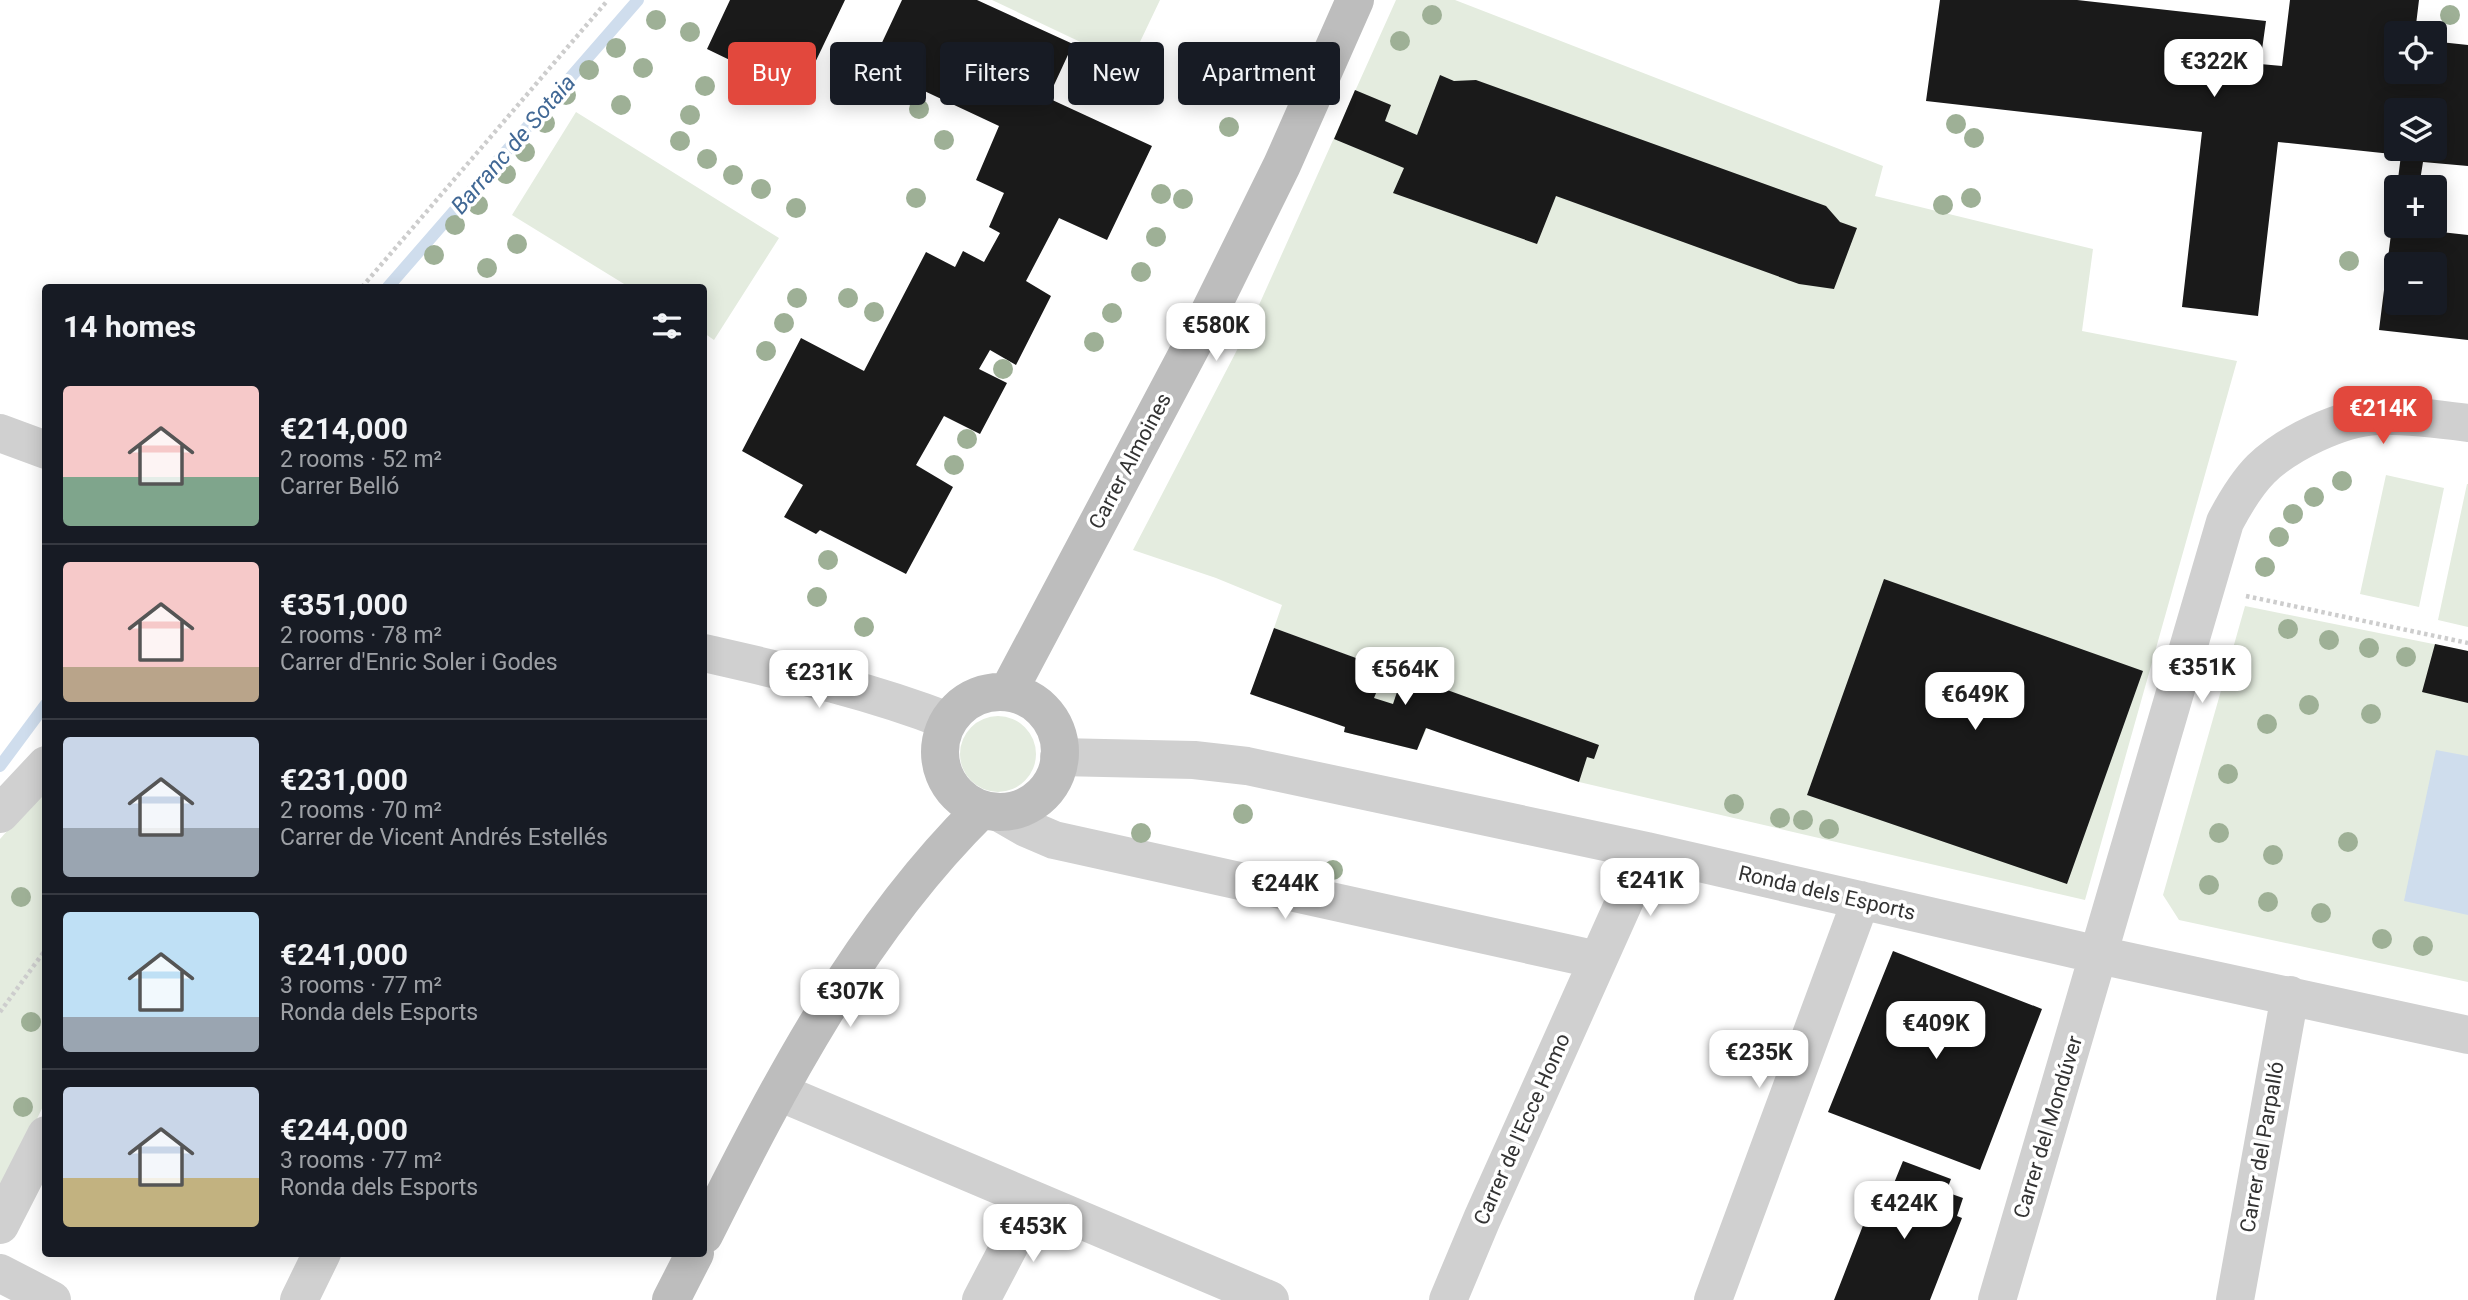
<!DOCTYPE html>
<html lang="en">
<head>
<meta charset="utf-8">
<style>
	:root { --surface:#171b24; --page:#20242c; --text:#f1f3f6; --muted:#9ea1a6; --line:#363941; --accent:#e2483d }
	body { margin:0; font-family:Roboto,sans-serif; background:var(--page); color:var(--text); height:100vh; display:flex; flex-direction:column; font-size:26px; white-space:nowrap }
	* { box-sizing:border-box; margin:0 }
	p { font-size:23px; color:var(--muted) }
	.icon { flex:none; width:38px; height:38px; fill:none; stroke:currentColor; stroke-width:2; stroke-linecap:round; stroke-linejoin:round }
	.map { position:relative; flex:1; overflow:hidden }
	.sheet { position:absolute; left:42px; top:284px; width:665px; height:973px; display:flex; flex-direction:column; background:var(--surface); border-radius:7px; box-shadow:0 4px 18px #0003 }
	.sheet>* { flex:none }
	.banner { position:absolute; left:728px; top:42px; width:665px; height:63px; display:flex; gap:14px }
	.tools { position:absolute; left:2384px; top:21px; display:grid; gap:14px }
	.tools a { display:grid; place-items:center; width:63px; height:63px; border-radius:7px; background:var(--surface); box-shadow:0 4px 18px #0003; font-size:35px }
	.price { position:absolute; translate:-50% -60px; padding:0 16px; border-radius:14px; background:#fff; color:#222; font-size:23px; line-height:46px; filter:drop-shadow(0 2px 4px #0008) }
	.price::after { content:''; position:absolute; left:50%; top:42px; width:21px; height:16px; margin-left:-10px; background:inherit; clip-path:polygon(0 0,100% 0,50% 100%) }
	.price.active { background:var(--accent); color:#fff }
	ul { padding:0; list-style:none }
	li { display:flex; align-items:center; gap:21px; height:175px; padding:0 21px }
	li+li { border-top:2px solid var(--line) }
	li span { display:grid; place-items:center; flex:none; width:196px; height:140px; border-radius:7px; color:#555 }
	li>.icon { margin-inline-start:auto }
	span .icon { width:84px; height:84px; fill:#fffc; stroke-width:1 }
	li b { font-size:30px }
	h2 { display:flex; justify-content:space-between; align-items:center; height:84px; padding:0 21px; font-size:30px }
	.pill { padding:0 24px; border-radius:7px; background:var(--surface); box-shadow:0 4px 18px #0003; font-size:24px; line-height:63px }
	.pill.active { background:var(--accent); color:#fff }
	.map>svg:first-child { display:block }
</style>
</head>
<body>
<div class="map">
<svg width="2468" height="1300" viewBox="0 0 2468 1300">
	<rect width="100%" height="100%" fill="#fff"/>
	<path fill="#e4ecdf" d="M992,0H1160L1129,65Z
		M1396,0H1455L1883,166L1875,196L2093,249L2082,331L2237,361L2085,900L1579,782L1427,728L1417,750L1344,732L1366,662L1274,628L1282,605L1216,578L1133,550L1250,325Z
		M576,112L779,238L714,340L704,333V287H629L512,215Z
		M2386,475L2444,488L2419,607L2360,594Z
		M2467,484H2468V627L2438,620Z
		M2245,606L2468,651V982L2179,920L2163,895Z
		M960 754a38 38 0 1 1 76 0a38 38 0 1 1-76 0Z
		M45,788V1102L0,1197V839Z"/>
	<path fill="#cfdded" d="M2436,750L2468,756V915L2404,901Z"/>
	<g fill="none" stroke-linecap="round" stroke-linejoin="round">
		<path stroke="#cfdded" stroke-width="12" d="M388,287L638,0
			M0,766L46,704"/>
	</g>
	<path fill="#1a1a1a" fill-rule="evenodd" d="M730,0H845L800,94L707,49Z
		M902,0H977L1073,44L1048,98L1152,146L1107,240L1059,218L1026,281L1051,296L1016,365L990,350L979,369L1007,383L980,434L944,416L916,465L953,487L906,574L820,530L816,534L784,517L803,485L742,451L801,338L864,371L926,252L955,267L963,251L984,262L1000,233L989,227L1004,193L976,180L999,126L871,66Z
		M1940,0H2077L2266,21L2260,64L2282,66L2290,0H2419L2415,33H2396V72H2410L2408,82L2432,84L2440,42L2468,45V166L2423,162L2419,187H2397L2401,155L2278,142L2258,316L2182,307L2202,132L1926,101ZM2396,110H2434V149H2396Z
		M1440,75L1454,81L1476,80L1826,206L1840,222L1857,228L1834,289L1799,284L1556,196L1537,244L1393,193L1404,168L1334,139L1355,90L1391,105L1385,121L1417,135Z
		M2394,210L2396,226H2414V229L2468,235V340L2379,330ZM2396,264H2434V303H2396Z
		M1884,579L2143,671L2067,884L1807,795Z
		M1274,628L1386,669L1374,698L1393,704L1403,674L1599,745L1594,759L1587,757L1579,782L1426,728L1417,750L1344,732L1345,727L1250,694Z
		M2435,644L2468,651V703L2422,692Z
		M1893,951L2042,1009L1980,1170L1828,1112Z
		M1903,1161L1951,1179L1946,1192L1963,1198L1957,1216L1962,1218L1930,1300H1834L1869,1210L1881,1215Z"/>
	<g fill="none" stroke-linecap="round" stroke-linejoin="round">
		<path stroke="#cdcdcd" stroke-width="4.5" stroke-dasharray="3.5 3.5" stroke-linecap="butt" d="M362,287L608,0
			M2246,596L2468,643
			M0,1012L46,949"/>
		<path stroke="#d0d0d0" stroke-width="38" d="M0,433L46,450
			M704,653C787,672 869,690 948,721
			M1059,757L1194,760L1247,766L1647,851L2099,955L2468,1035
			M1000,813L1026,828L1054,840L1598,960
			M0,814L46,765
			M779,1092L1270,1300
			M0,1225L46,1135
			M0,1273L52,1300
			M299,1300L322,1253
			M981,1300L1033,1201
			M1448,1300L1482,1219L1647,851
			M1713,1300L1861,900
			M1997,1300L2225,522C2235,503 2246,484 2261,469C2288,443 2340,418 2377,416C2407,415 2438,419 2468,423
			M2235,1300L2290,995"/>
		<path stroke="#bdbdbd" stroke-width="38" d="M1008,692L1207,317L1282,165L1355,0
			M940 752a60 60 0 1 1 120 0a60 60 0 1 1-120 0Z
			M704,1235C779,1085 860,929 981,810
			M671,1300L695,1253"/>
	</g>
	<g fill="#9eb096">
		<circle cx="1432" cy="15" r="10"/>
		<circle cx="2450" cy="15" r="10"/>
		<circle cx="656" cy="20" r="10"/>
		<circle cx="690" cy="32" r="10"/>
		<circle cx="1400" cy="41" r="10"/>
		<circle cx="616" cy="48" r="10"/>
		<circle cx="1153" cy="58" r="10"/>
		<circle cx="643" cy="68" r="10"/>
		<circle cx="589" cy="70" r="10"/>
		<circle cx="857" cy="80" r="10"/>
		<circle cx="705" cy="86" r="10"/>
		<circle cx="566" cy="95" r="10"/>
		<circle cx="892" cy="95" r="10"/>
		<circle cx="621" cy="105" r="10"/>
		<circle cx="919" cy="109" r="10"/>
		<circle cx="690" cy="115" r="10"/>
		<circle cx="545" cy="123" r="10"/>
		<circle cx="1956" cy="124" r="10"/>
		<circle cx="1229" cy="127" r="10"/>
		<circle cx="1974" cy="138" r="10"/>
		<circle cx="944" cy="140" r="10"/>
		<circle cx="680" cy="141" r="10"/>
		<circle cx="525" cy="152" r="10"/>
		<circle cx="707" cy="159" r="10"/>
		<circle cx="506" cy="174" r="10"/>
		<circle cx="733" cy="175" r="10"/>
		<circle cx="761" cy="189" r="10"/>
		<circle cx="1161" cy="194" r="10"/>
		<circle cx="916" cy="198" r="10"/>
		<circle cx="1971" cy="198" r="10"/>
		<circle cx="1183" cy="199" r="10"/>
		<circle cx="478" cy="205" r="10"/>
		<circle cx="1943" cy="205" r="10"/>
		<circle cx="796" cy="208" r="10"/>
		<circle cx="455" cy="225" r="10"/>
		<circle cx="1156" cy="237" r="10"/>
		<circle cx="517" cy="244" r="10"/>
		<circle cx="434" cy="255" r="10"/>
		<circle cx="2349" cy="261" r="10"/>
		<circle cx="487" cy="268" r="10"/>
		<circle cx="1141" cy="272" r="10"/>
		<circle cx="797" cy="298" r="10"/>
		<circle cx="848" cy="298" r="10"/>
		<circle cx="874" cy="312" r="10"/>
		<circle cx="1112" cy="313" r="10"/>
		<circle cx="784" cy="323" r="10"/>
		<circle cx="1094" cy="342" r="10"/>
		<circle cx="766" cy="351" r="10"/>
		<circle cx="1003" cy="369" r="10"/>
		<circle cx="967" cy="439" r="10"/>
		<circle cx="954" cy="465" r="10"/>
		<circle cx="2342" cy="481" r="10"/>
		<circle cx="2314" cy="497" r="10"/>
		<circle cx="2293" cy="514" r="10"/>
		<circle cx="2279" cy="537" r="10"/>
		<circle cx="828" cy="560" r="10"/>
		<circle cx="2265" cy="567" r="10"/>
		<circle cx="817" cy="597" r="10"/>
		<circle cx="864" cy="627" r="10"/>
		<circle cx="2288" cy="629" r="10"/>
		<circle cx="2329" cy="640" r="10"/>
		<circle cx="2369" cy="648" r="10"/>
		<circle cx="2406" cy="657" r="10"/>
		<circle cx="2309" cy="705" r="10"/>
		<circle cx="2371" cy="714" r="10"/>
		<circle cx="2267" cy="724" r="10"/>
		<circle cx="2228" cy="774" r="10"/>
		<circle cx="1734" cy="804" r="10"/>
		<circle cx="1243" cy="814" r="10"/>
		<circle cx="1780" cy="818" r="10"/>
		<circle cx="1803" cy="820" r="10"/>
		<circle cx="1829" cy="829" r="10"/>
		<circle cx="1141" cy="833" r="10"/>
		<circle cx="2219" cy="833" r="10"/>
		<circle cx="2348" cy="842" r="10"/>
		<circle cx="2273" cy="855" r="10"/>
		<circle cx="1333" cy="870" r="10"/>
		<circle cx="2209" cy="885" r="10"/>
		<circle cx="21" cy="897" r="10"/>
		<circle cx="2268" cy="902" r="10"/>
		<circle cx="2321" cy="913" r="10"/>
		<circle cx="2382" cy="939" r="10"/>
		<circle cx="2423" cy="946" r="10"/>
		<circle cx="31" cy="1022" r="10"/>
		<circle cx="23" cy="1107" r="10"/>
	</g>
	<g text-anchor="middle" stroke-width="7" stroke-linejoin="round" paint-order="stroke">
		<g font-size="21" fill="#333" stroke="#fff">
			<text transform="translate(1130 461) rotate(-62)" y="7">Carrer Almoines</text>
			<text transform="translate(1827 893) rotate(13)" y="7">Ronda dels Esports</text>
			<text transform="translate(2048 1127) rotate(-73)" y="7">Carrer del Mondúver</text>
			<text transform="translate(1522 1129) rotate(-66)" y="7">Carrer de l'Ecce Homo</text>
			<text transform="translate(2262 1147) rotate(-80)" y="7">Carrer del Parpalló</text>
		</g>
		<g font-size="23" font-style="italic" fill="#416895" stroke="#fff">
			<text transform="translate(513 144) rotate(-49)" y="8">Barranc de Sotaia</text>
		</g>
	</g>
</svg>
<div class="tools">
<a><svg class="icon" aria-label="locate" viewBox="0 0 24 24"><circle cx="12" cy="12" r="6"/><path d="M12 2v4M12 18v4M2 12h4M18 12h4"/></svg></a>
<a><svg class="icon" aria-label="layers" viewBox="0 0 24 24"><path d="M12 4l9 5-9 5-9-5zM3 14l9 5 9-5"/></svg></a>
<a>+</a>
<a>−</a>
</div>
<b class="price" style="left:2214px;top:99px">€322K</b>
<b class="price" style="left:1216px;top:363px">€580K</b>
<b class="price active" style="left:2383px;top:446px">€214K</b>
<b class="price" style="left:2202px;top:705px">€351K</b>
<b class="price" style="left:1405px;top:707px">€564K</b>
<b class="price" style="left:819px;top:710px">€231K</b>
<b class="price" style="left:1975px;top:732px">€649K</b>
<b class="price" style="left:1650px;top:918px">€241K</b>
<b class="price" style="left:1285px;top:921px">€244K</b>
<b class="price" style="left:850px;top:1029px">€307K</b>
<b class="price" style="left:1936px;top:1061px">€409K</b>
<b class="price" style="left:1759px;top:1090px">€235K</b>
<b class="price" style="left:1904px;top:1241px">€424K</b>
<b class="price" style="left:1033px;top:1264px">€453K</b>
<div class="banner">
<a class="pill active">Buy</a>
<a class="pill">Rent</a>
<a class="pill">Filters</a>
<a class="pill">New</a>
<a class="pill">Apartment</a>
</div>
<section class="sheet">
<h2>14 homes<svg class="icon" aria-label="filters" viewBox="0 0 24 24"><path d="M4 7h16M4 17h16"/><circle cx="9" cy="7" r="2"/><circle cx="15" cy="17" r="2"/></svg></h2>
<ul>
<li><span style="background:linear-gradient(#f6c9c9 65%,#7fa58c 0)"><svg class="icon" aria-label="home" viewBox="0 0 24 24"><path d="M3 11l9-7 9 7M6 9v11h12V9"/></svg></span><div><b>€214,000</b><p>2 rooms · 52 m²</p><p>Carrer Belló</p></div></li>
<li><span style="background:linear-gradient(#f6c9c9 75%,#b9a48a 0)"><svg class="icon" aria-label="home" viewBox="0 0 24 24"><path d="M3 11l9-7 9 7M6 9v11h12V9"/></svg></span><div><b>€351,000</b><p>2 rooms · 78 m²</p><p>Carrer d'Enric Soler i Godes</p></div></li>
<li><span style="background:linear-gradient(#c9d6e8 65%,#9aa5b1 0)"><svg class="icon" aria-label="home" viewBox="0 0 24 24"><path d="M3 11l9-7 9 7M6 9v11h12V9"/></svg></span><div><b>€231,000</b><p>2 rooms · 70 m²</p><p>Carrer de Vicent Andrés Estellés</p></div></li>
<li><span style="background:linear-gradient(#bfe0f5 75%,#9aa5b1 0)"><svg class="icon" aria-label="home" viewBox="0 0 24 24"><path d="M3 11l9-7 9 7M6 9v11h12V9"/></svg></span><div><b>€241,000</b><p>3 rooms · 77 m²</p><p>Ronda dels Esports</p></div></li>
<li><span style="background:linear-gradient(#c9d6e8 65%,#c2b280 0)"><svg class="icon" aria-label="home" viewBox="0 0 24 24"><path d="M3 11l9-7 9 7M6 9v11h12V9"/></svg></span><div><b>€244,000</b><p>3 rooms · 77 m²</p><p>Ronda dels Esports</p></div></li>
</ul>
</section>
</div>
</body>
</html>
